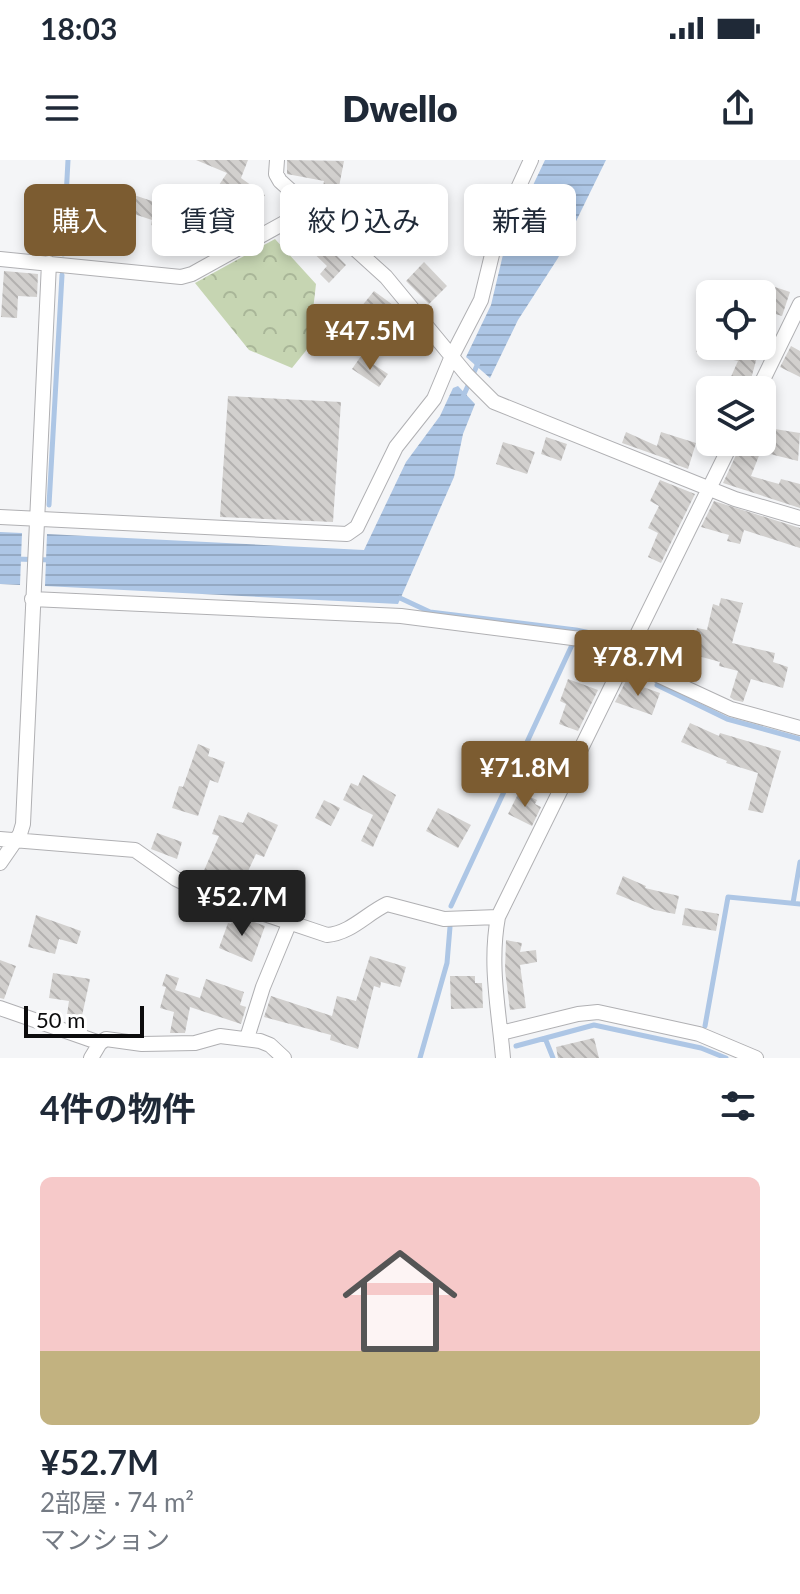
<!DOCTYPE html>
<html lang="ja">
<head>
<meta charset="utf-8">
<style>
	:root { --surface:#fff; --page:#f2f2f3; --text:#1f2937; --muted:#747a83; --line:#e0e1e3; --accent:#7c5c31 }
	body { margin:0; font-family:Lato,"Noto Sans JP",sans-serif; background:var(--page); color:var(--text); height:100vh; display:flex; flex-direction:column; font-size:30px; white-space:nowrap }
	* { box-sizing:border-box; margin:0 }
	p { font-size:26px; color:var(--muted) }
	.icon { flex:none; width:44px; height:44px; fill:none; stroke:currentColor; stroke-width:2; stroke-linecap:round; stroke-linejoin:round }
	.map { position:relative; height:898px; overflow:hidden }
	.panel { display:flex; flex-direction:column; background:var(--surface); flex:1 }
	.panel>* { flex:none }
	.guide { position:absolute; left:24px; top:24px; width:752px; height:72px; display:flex; gap:16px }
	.controls { position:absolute; left:696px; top:120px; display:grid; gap:16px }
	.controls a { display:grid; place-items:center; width:80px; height:80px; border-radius:12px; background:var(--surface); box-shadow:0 4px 12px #0003; font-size:40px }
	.scale { position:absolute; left:24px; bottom:20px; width:120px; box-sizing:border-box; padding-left:8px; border:4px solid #0c0c0d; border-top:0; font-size:22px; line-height:28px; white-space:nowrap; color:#0c0c0d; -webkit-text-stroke:6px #fff; paint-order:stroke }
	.price { position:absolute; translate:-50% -68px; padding:0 18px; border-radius:8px; background:var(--accent); color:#fff; font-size:26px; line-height:52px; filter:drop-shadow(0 2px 4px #0008) }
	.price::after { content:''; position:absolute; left:50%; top:48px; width:24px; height:18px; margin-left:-12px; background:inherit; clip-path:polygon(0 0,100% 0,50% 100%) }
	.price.selected { background:#222; color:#fff }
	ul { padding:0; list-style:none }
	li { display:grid; align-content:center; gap:16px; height:424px; padding:0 40px }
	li+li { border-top:2px solid var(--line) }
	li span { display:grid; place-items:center; height:248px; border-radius:12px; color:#555 }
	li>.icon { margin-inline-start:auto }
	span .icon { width:144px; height:144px; fill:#fffc; stroke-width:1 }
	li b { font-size:34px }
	h2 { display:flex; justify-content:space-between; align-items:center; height:96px; padding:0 40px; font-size:34px }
	.chip { padding:0 28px; border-radius:12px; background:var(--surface); box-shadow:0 4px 12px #0003; font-size:28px; line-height:72px }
	.chip.selected { background:var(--accent); color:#fff }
	.status { display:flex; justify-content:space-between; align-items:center; height:56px; padding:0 40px; background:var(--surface); direction:ltr }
	.status svg { height:22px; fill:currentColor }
	header { display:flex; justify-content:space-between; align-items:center; height:104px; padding:0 40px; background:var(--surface); font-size:36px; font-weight:800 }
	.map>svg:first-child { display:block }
</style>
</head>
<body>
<div class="status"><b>18:03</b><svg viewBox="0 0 49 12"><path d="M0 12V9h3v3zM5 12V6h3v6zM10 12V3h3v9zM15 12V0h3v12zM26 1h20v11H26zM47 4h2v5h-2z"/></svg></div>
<header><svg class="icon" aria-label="menu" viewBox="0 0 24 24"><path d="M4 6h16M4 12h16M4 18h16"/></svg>Dwello<svg class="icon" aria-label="share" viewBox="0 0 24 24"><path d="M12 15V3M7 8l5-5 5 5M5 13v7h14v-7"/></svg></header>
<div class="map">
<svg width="800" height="898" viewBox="0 0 800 898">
	<defs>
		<pattern id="park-crowns" width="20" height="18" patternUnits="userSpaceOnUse" patternTransform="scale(2)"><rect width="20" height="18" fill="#c6d5b2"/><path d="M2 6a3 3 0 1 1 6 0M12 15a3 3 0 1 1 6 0" fill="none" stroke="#a9b698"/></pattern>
		<pattern id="water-rules" width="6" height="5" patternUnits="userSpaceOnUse" patternTransform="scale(2)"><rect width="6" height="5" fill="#adc6e5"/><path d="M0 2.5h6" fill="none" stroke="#94a9c3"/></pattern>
		<pattern id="building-back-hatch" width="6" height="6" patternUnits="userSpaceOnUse" patternTransform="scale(2)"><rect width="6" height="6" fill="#d2d0ce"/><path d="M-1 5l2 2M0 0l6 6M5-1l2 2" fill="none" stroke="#b3b1b0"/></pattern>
	</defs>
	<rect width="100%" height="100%" fill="#f4f5f7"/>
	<path fill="url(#park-crowns)" d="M275,79L316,124L313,150L325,167L292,208L249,190L195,123Z"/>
	<path fill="url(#water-rules)" d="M545,0H606L558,98L518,160L490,218L466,197L491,145L506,82Z
		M458,226L475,244L463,274L454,317L398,444L45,426L47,374L364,390L406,302L440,256L453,228Z
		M0,372L22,373L20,425L0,424Z"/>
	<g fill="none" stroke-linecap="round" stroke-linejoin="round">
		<path stroke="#adc6e5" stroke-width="5" d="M63,94L68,0
			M462,239L479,201
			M49,345L62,115
			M14,399L52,400
			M400,438L430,452L576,470L624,480
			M641,489L662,501V508
			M657,525L727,559L800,579
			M793,743L800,702
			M451,746L572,485
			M705,866L728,737L800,744
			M545,878L553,898
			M516,886L594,865L701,888L726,898
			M420,898L447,803L450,767"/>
	</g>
	<path fill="url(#building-back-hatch)" d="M196,0H248L241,18L265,35L244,65L249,71L224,85L201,67L191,94L182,91L181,96L169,91L176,73L151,65L152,60L128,52L134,35L184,52L189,40L205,46L227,13Z
		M287,0L344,1L336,42L321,39L324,21L287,14Z
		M316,67L341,90L336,95L346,105L329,123L320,114L327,106L302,82Z
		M424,102L447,126L429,144L406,121Z
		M4,111L38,114L37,137L18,136L17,158L1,157Z
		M766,124L790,132L782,156L762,150V135Z
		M374,131L393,145L381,161L361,147Z
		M696,186H760L748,230H725L738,201L696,192Z
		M791,186L800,191V217L780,207Z
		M361,196L388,214L379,227L352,209Z
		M228,236L341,242L333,362L220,357Z
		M762,267L800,273L798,301L762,292V288L751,316L779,324L781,319L800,324V348L723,323L742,282H762Z
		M626,272L657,286L661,272L696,283L688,309L669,302L670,300L622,283Z
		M546,277L567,284L561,301L541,294Z
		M503,282L535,292L527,314L496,304Z
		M660,320L695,334L661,403L648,397L658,373L648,368L659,346L650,341Z
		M714,341L800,368V388L744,370L740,384L727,381L729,375L701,367Z
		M721,438L743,443L732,483L775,493L773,502L788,507L783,528L751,519L743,542L734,540L730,537L738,511L719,506L720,502L691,494L697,468L707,470L713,444L719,446Z
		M568,519L598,530L578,571L559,564L566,544L560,541Z
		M626,521L660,533L652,555L615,542Z
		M690,563L719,576L720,573L781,591L763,653L748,650L758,613L726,603L727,601L681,582Z
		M198,584L210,589L208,596L225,602L218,623L210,620L198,656L172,648L179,626L183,627Z
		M363,615L396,635L373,687L361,681L373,655L343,640L351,623L358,626Z
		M519,632L537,640L535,644L541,647L532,666L508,654Z
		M324,640L340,648L331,666L315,658Z
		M438,648L471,665L458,688L426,671Z
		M248,652L278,665L264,697L256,694L243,722L252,726L247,738L222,729L224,724L202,715L219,676L212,674L219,655L243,663Z
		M157,673L182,682L177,699L151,689Z
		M623,716L646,726L645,728L679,736L675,754L655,750L616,734Z
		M685,748L719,754L716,771L682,765Z
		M36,755L81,771L77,784L59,779L55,794L28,787Z
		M235,755L265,766L252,802L219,788L228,763L231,764Z
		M506,780L522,783L520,792L536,790L537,802L520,805L526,848L510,850L505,810Z
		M370,796L406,807L400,827L381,822L380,828L374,826L358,889L330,880L331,875L264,857L271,836L332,856L337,836L356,841Z
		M0,800L16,806L4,839L0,838Z
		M53,813L90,819L80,865L66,861L69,841L49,838Z
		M166,814L179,818L175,830L200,838L206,819L244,832L240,845L246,847L241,864L190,847L185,873H170L174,852L160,848L166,827L162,826Z
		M450,816H475V823H482L483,848L451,849Z
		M594,878L599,898H558L556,887Z"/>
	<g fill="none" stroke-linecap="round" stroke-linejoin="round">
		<defs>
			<path id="minor" d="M277,0L276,14L280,21L386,117L467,215L494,242L735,339L800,358
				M0,99L181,117L192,114L311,48
				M758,230L800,144
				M0,357L347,374L357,367L396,287L434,239L452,196L481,140L497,74L531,0
				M32,439L401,456L580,479L621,490L636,505L731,549L800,568
				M0,679L135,690L176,719L211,736L327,775C351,773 366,754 387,744L444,759L498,757
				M0,703L20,674L23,664L49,103
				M0,848L100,883
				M501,873L578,854L598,852L699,874L756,898
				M247,878L263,827L289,764
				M91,898L100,883L106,879L142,884L195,883L220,876L260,881L270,885L284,898
				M503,898C499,851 489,805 498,757L732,282"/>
		</defs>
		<use href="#minor" stroke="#b0b0b3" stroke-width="16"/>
		<use href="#minor" stroke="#fff" stroke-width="14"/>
	</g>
</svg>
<div class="controls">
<a><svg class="icon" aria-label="locate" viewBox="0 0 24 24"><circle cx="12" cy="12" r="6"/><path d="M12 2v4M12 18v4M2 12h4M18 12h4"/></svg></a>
<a><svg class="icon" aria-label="layers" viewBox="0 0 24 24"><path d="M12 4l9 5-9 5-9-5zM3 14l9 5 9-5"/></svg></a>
</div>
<div class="scale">50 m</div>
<b class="price" style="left:370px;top:212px">¥47.5M</b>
<b class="price" style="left:638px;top:538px">¥78.7M</b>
<b class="price" style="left:525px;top:649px">¥71.8M</b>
<b class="price selected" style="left:242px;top:778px">¥52.7M</b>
<div class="guide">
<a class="chip selected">購入</a>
<a class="chip">賃貸</a>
<a class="chip">絞り込み</a>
<a class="chip">新着</a>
</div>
</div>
<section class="panel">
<h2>4件の物件<svg class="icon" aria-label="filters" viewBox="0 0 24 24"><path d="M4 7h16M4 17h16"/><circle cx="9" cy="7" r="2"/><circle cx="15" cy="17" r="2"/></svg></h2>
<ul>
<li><span style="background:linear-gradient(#f6c9c9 70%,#c2b280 0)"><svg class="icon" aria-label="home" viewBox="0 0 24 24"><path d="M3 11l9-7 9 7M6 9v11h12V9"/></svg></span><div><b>¥52.7M</b><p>2部屋 · 74 m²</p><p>マンション</p></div></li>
</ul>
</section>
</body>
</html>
